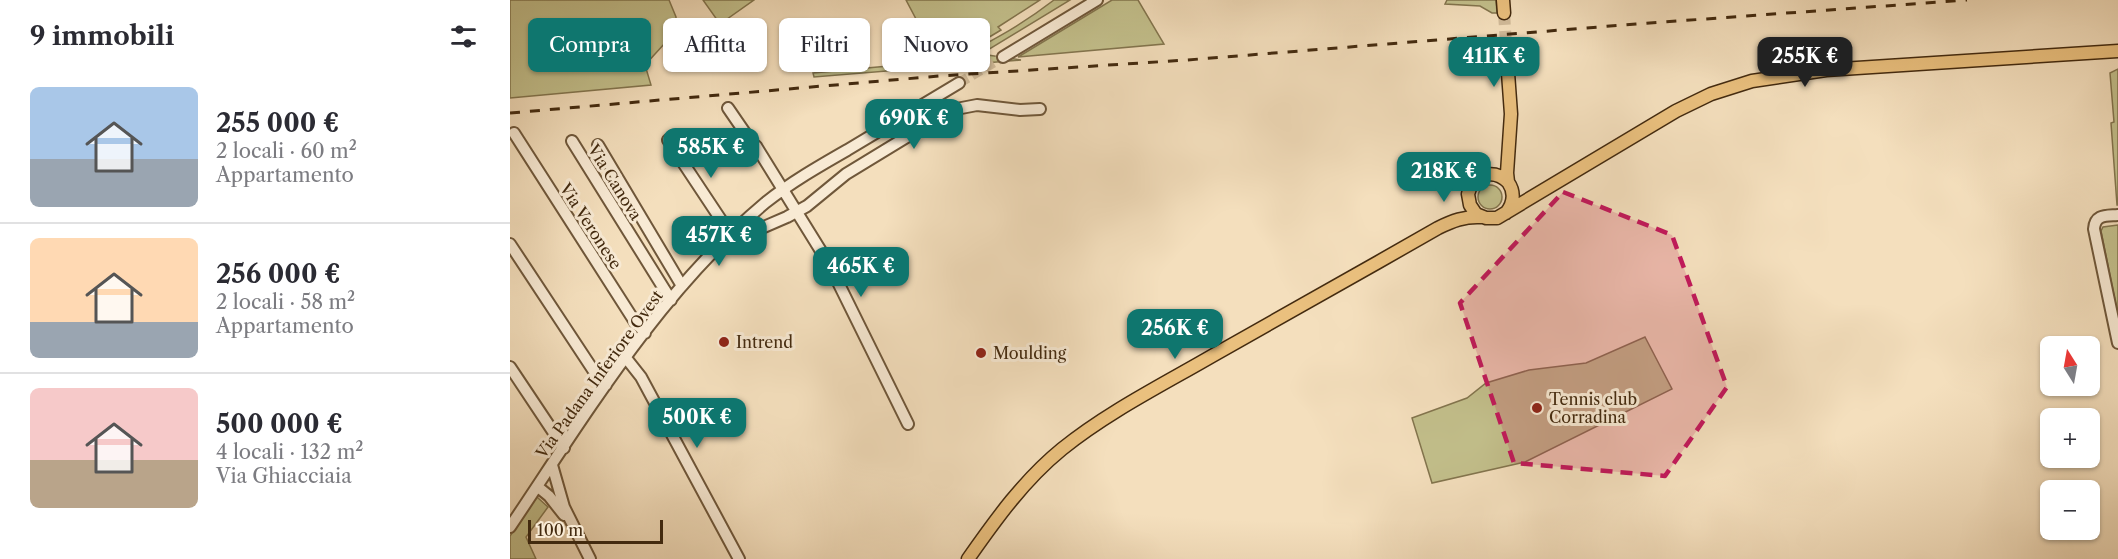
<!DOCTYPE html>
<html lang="it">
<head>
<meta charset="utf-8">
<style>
	:root { --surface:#fff; --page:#f2f2f3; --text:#2b2b33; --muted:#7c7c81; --line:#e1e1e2; --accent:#0f766e }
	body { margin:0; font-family:"Libre Caslon Text",serif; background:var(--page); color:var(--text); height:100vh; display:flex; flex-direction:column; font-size:22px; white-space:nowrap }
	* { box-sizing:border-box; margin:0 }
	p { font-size:20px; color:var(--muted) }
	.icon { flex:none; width:33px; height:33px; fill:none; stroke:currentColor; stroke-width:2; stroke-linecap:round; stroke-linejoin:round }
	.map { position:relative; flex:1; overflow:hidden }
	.panel { display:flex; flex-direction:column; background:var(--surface); width:510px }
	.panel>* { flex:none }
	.guide { position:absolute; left:18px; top:18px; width:570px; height:54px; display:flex; gap:12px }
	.needle { width:39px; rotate:349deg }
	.tools { position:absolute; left:1530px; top:336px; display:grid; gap:12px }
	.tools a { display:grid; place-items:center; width:60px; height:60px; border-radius:9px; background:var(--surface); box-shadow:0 2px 4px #0004; font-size:30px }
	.scale { position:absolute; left:18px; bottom:15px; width:135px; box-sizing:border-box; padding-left:6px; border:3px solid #432a0f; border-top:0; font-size:16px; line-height:21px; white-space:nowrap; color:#432a0f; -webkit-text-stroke:4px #f8ead4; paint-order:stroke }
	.price { position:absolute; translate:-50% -51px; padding:0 14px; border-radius:12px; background:var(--accent); color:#fff; font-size:20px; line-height:39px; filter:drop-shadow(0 2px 3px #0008) }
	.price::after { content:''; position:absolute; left:50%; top:36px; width:18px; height:14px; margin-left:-9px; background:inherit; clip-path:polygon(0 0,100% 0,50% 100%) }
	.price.current { background:#222; color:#fff }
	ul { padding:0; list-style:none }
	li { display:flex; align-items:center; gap:18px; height:150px; padding:0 30px }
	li+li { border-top:2px solid var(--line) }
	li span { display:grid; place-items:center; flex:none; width:168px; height:120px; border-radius:9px; color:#555 }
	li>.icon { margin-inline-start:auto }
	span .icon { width:72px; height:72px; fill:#fffc; stroke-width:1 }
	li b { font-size:26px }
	h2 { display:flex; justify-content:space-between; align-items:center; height:72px; padding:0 30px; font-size:26px }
	.pill { padding:0 21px; border-radius:9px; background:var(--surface); box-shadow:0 2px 4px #0004; font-size:21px; line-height:54px }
	.pill.current { background:var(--accent); color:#fff }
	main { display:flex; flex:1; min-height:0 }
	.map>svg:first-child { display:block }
</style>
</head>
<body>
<main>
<section class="panel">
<h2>9 immobili<svg class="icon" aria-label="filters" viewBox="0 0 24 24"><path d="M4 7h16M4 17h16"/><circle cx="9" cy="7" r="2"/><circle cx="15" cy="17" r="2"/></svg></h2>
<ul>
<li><span style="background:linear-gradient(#a9c7e8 60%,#9aa5b1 0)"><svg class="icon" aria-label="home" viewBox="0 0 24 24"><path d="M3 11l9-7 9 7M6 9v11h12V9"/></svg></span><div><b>255 000 €</b><p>2 locali · 60 m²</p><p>Appartamento</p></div></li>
<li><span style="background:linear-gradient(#ffd9b3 70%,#9aa5b1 0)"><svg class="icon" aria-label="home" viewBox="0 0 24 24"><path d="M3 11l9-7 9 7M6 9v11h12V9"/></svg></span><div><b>256 000 €</b><p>2 locali · 58 m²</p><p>Appartamento</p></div></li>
<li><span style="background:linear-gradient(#f6c9c9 60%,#b9a48a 0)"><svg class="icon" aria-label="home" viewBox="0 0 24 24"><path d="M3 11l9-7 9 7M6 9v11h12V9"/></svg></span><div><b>500 000 €</b><p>4 locali · 132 m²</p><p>Via Ghiacciaia</p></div></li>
</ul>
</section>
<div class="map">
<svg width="1608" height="559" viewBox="0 0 1608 559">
	<rect width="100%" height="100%" fill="#f4dfbd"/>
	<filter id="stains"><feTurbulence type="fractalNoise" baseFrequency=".00333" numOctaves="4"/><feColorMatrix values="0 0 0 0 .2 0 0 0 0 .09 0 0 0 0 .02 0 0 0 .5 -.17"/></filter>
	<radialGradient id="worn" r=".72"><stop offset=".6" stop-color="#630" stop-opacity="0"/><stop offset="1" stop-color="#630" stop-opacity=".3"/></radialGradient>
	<path fill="#c3c08c" stroke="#83754e" stroke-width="1.5" d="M0,0H159L166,17V31L135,65L141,85L0,98Z
		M193,0H244L210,24Z
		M396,0H530L488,27L491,30C470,43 450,54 426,57Z
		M544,0H560L471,54L511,60L304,77L303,73L433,61C466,53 517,21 544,0Z
		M602,0H628L654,44L508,57Z
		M937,0H986L987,13H982L970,6L935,4Z
		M1608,69V205H1607L1601,123L1604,122L1600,73Z
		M968 197a12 12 0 1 1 24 0a12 12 0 1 1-24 0Z
		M1608,225V315L1591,231L1593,227Z
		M1135,337L1162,389L1015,462L922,483L902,418L957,398L976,383L1019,370L1076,363Z
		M27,497L38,507L16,537L26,559H0V536Z"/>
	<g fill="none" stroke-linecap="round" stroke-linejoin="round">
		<path stroke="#d1bb9a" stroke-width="10" stroke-dasharray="10 5" stroke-linecap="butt" d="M449,83L493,57"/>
		<path stroke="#d1bb9a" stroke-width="12" stroke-dasharray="12 6" stroke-linecap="butt" d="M994,13L997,59"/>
		<defs>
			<path id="minor" d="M493,57L587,0
				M218,108L242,143L246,146L319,264L398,424
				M4,133L125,322L135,333
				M158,140L221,235
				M62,141L161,300
				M88,145L172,286
				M1608,215C1596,216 1585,214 1584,229L1608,343
				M219,242L277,217L297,206L336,174L441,110L467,105L510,110L530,109
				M0,244L89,379L96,385
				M116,358L131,377L229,559
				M0,367L54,448
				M42,465L54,507L80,559
				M28,487L39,496L54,515
				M0,527C76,414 149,292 255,203C281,182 311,165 339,149C376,127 412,105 449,83"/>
			<path id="major" d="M993,0L994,13
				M997,59L1001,114L997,173L998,182
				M996,213C1004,203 1005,192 998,182C983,168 963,174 958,194L960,205L966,214L976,218H987L1166,111L1201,94L1242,81L1316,70L1608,51
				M458,559C486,519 514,480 552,449C598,412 652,385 702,356C778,313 853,271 928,228C942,221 955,216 971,217"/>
		</defs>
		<use href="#minor" stroke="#6f573a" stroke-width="14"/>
		<use href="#major" stroke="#432a0f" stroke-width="15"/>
		<use href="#minor" stroke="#f8ead4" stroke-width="10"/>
		<use href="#major" stroke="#eac07e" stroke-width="12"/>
		<path stroke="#432a0f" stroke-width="3" stroke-dasharray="10 10" stroke-linecap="butt" d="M0,113L429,76L677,60L1126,24L1457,0"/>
	</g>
	<path fill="#c2185b" fill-opacity="0.2" stroke="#c2185b" stroke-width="4.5" stroke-dasharray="12 8" stroke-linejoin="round" d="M1053,192L1162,235L1217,387L1155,476L1004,463L950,303Z"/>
	<g fill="#8f2418" stroke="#f8ead4" stroke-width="2">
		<circle cx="214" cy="342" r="6"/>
		<circle cx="471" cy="353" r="6"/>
		<circle cx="1027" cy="408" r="6"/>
	</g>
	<g text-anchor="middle" stroke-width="6" stroke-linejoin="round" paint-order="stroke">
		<g font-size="16" fill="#432a0f" stroke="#f8ead4">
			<text transform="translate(105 182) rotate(58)" y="6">Via Canova</text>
			<text transform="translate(81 226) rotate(57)" y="6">Via Veronese</text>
			<text transform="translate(89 374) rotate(-54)" y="6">Via Padana Inferiore Ovest</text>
		</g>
		<g font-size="16" fill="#432a0f" stroke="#f8ead4" text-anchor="start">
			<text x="226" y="348">Intrend</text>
			<text x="483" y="359">Moulding</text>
			<text x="1039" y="405">Tennis club<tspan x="1039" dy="18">Corradina</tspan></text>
		</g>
	</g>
	<rect width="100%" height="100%" filter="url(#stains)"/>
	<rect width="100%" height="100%" fill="url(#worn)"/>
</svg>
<div class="tools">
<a><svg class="needle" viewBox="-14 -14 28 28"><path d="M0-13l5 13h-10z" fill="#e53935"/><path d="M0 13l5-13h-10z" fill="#7c7c81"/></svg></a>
<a>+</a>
<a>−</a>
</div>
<div class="scale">100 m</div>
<b class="price" style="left:984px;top:88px">411K €</b>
<b class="price current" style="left:1295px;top:88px">255K €</b>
<b class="price" style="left:404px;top:150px">690K €</b>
<b class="price" style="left:201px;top:179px">585K €</b>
<b class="price" style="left:934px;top:203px">218K €</b>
<b class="price" style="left:209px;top:267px">457K €</b>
<b class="price" style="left:351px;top:298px">465K €</b>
<b class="price" style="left:665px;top:360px">256K €</b>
<b class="price" style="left:187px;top:449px">500K €</b>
<div class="guide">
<a class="pill current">Compra</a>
<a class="pill">Affitta</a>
<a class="pill">Filtri</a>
<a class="pill">Nuovo</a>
</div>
</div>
</main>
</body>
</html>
